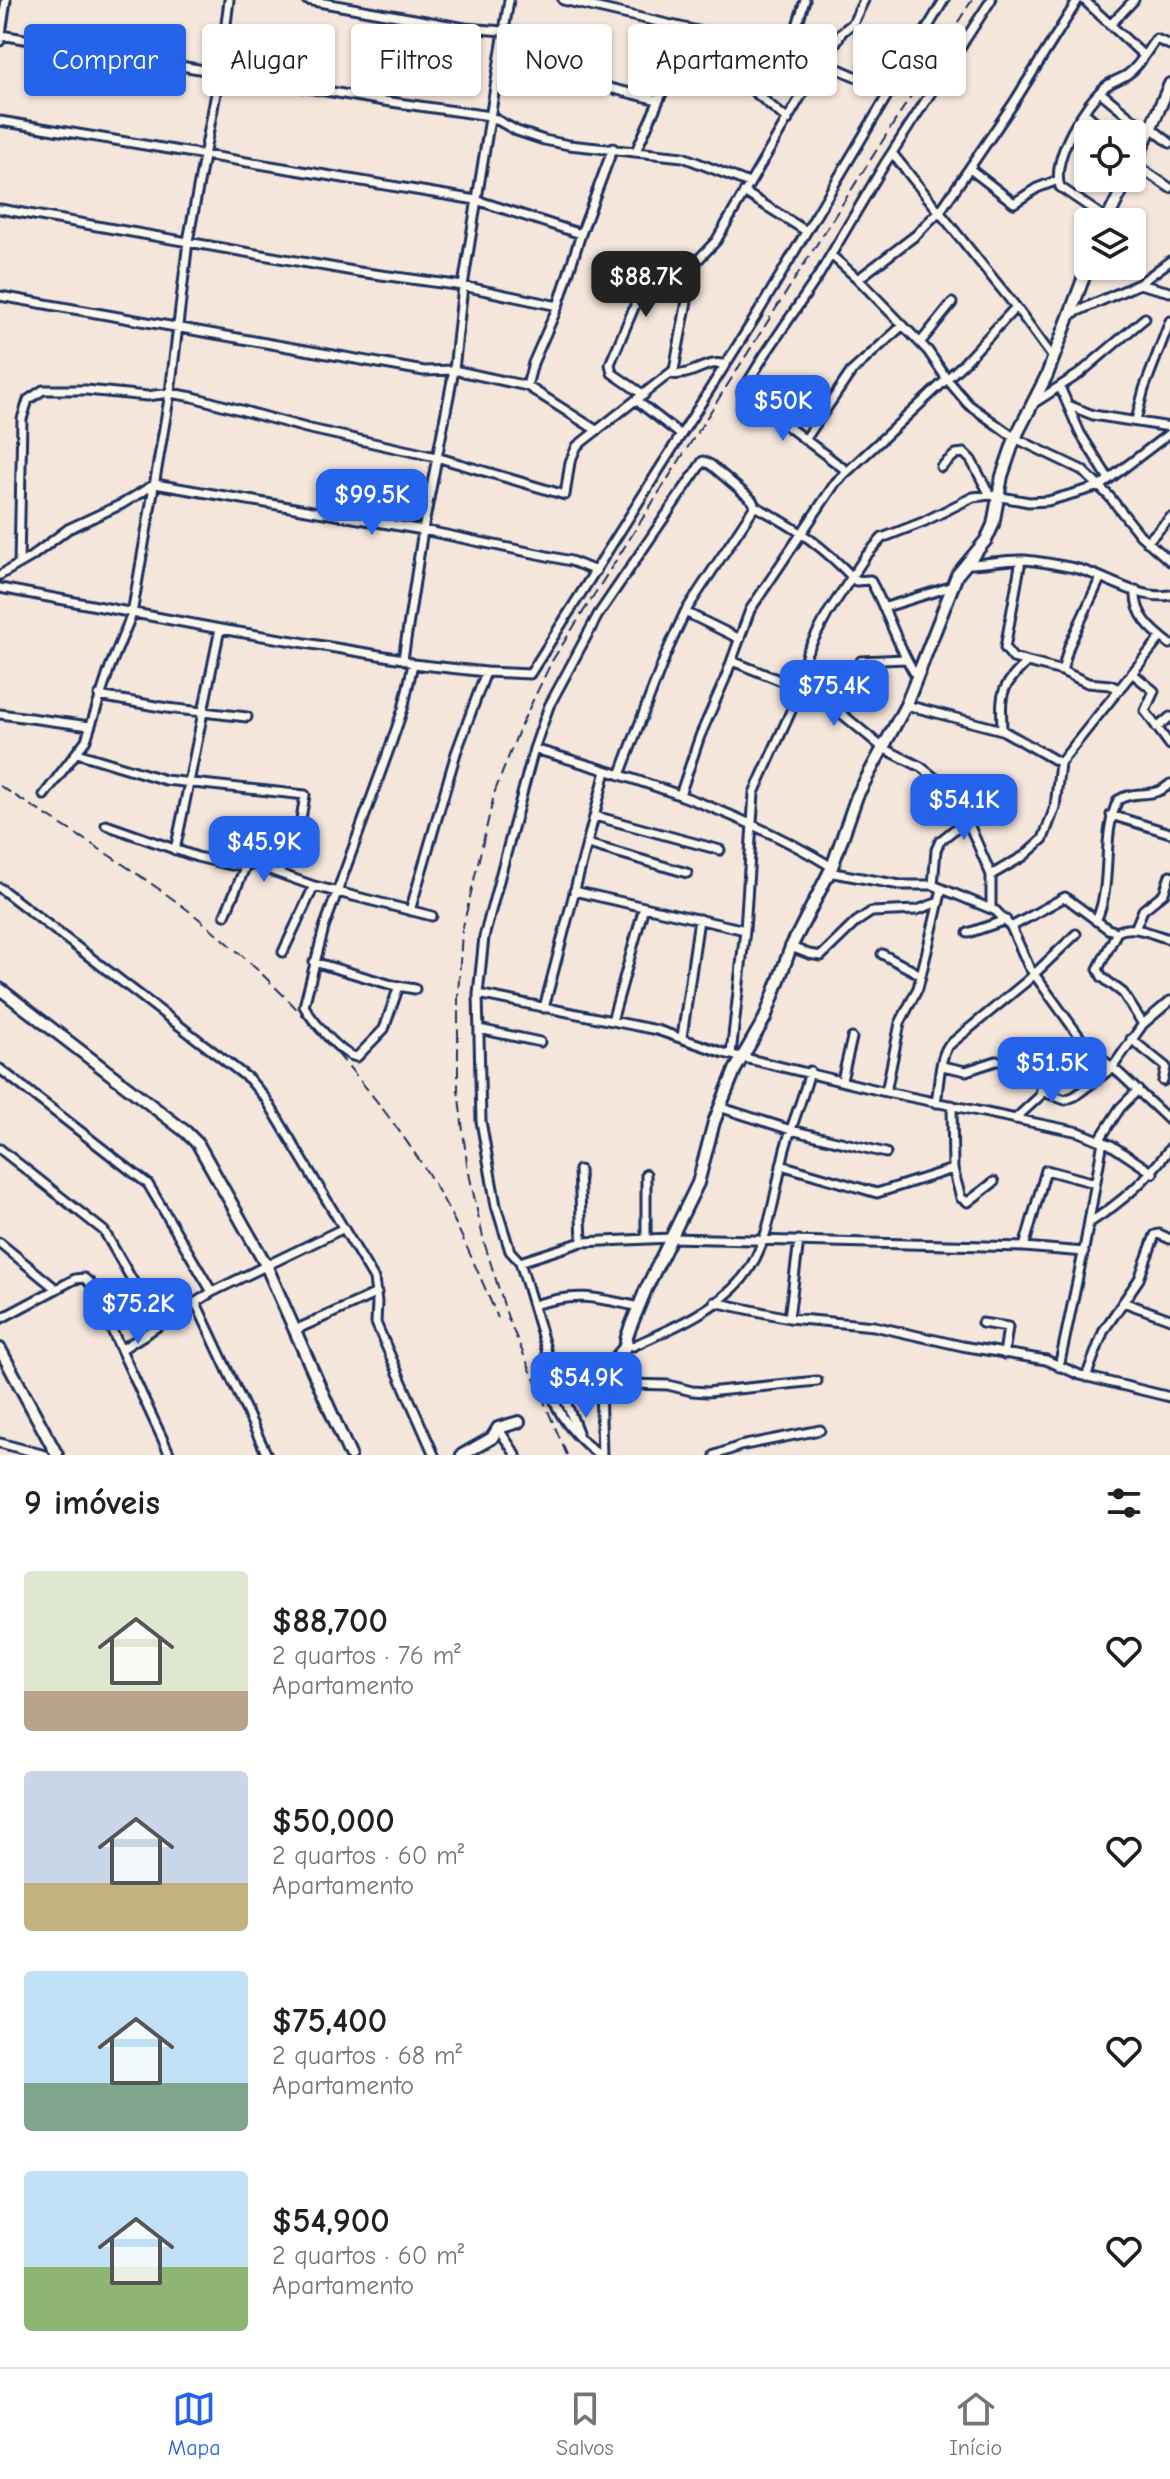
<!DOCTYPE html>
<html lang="pt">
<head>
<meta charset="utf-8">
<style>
	:root { --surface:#fff; --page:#f6f6f6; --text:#202124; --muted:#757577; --line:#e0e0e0; --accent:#2563eb }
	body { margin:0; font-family:"Comic Neue",sans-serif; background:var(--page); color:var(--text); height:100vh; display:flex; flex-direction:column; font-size:30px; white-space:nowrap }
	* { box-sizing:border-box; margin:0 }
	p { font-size:26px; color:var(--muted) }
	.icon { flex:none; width:44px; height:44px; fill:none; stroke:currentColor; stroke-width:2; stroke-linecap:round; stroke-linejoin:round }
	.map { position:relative; height:1455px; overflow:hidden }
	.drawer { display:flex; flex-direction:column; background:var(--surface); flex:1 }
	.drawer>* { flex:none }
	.banner { position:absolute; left:24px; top:24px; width:1122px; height:72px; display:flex; gap:16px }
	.buttons { position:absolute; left:1074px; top:120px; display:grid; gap:16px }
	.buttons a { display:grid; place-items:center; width:72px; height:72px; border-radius:8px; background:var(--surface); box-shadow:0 2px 6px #0004; font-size:40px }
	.price { position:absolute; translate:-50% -68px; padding:0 18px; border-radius:16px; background:var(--accent); color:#fff; font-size:26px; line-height:52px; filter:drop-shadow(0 2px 4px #0008) }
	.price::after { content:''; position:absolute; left:50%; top:48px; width:24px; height:18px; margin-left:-12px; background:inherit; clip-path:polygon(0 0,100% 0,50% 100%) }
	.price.selected { background:#222; color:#fff }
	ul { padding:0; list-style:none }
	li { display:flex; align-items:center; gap:24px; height:200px; padding:0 24px }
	li span { display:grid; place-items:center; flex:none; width:224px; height:160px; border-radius:8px; color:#555 }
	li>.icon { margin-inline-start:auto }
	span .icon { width:96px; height:96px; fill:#fffc; stroke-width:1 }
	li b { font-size:34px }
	h2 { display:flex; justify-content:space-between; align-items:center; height:96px; padding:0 24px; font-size:34px }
	.chip { padding:0 28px; border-radius:8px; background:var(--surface); box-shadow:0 2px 6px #0004; font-size:28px; line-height:72px }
	.chip.selected { background:var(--accent); color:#fff }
	.dock { display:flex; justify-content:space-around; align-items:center; height:112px; border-top:2px solid var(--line); background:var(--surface); font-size:22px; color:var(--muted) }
	.dock a { display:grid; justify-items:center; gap:4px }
	.dock .selected { color:var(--accent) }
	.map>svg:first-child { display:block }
</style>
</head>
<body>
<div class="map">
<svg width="1170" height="1455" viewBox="0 0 1170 1455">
	<rect width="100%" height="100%" fill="#f4e6db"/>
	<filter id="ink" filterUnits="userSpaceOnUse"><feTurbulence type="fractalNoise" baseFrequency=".0125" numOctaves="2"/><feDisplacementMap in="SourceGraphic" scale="16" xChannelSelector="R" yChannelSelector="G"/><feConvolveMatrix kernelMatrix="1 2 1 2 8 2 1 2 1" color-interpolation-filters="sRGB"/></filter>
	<g filter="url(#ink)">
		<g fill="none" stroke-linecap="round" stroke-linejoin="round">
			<defs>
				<path id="street" d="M307,0L465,28L504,31
					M563,0L711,34L834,67L889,91
					M1084,0L1143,55
					M1110,25L1134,0
					M1,35L384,101L490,116L517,131L544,140L569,145L683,157L749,183
					M0,41L6,0
					M788,55L805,0
					M500,61L658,100
					M1100,92L1140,125L1150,127L1170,143
					M1084,112L1109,134
					M0,121L476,200L581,234
					M636,151L674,67L704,76L739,79L788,120
					M892,153L1016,307L1054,359
					M1135,164L1170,188
					M970,169L1014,203L1037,188L1058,180
					M744,192L806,231
					M0,209L359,272L463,286L558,306
					M1107,219L1060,187C1051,159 1084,104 1106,86C1113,81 1121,79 1128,74C1140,66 1147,50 1156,39L1170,45
					M831,255L858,279L928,351L947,379L968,404L1015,438L1082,470L1109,496L1140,535L1170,561
					M858,279L916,235L943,207L1013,104L1078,0
					M1139,284L1170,292
					M0,296L424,371L454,370L527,386L596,430
					M1071,314L1139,284L1170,261
					M920,343L952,303
					M671,374C690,378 708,358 726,365
					M527,386L533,363L558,306L581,234L613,148
					M1060,387L1080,433L1109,479
					M644,395L612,373L610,364L653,263
					M637,401L681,435
					M1034,403L1079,374L1145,318
					M1068,405L1093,415L1170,427
					M1136,420L1144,389L1170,321
					M805,440L851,372L902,326
					M941,467L956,454L964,453L971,460L990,495
					M847,471L742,392L764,356L819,275L884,165L991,0
					M1147,542L1170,518
					M1021,560L1005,648L1013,658L1062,671
					M19,564L22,419L28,400L43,390H86L147,396L170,393L193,397L306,428L436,457L565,495L570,462L577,446L674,370L694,264L716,241L811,79L823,65L842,32L853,23L864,0
					M967,564C986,564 1005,559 1024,560C1040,561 1058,565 1074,568C1104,574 1138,601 1170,595
					M0,575L31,557L68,529L122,504L155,484L423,530L571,561L596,571
					M1100,579L1069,646L1062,671L1088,683L1110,685L1119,689
					M0,588L220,629L403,659L413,664L486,672L530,674L758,313L944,0
					M1136,590C1134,615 1152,630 1170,644
					M886,607L953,586
					M685,612L740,639
					M403,659L423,530L454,370L463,286L509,0
					M732,661L799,688
					M861,661L905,659
					M1132,673L1154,691L1145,711L1170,745
					M799,685L842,714L883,748L921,767L935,778L968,822L991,875V909
					M99,696L167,708L247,717
					M906,705L1002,730L1060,763
					M0,714L90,726
					M1157,728L1170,717
					M1002,730C1001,693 999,689 1026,663
					M534,749C636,778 741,811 832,867
					M77,753L165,780L305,795L300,825L279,873
					M620,775L666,654L685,612L755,506
					M44,795L86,740L110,667L132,614L170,393L188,241L220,72L229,0
					M680,795L700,736L725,679L750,610L836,482L963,364L1016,307
					M1111,815L1170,833
					M595,816L720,850
					M106,825L197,857L231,865L250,864L261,867L314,886L432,916
					M588,844L687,873
					M175,850C191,777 204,703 220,629
					M828,872L900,885H933L996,911L1011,927L1029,967L1087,1047L1119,1073L1170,1121
					M991,875L1024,856L1043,839L1055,807L1060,763L1161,637
					M933,885L936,850L940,841L994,798
					M0,888L249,1079L266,1099L374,1279L377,1302L376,1323L434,1455
					M574,891L745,930
					M410,911L456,753L486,672
					M225,915L246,865
					M1096,921C1114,882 1100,838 1118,800C1135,789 1152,800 1170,784
					M1011,927L1065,897L1108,929L1117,932
					M1135,929L1143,910L1164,893L1170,875
					M968,933L1006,920
					M791,947L809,954L821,956L856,922L871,912L917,910L939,902
					M283,952L314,886
					M882,954L921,975
					M314,962L392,985L415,989
					M399,986L384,1029L357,1057C341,1056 312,1020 304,1006L324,928L391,744L403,709L413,664
					M478,994L657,1030L724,1053L886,1092L1079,1132L1111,1145L1153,1173
					M544,1008L606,771
					M612,1021L644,907
					M1143,1024L1123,993L1102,977L1098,969L1117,932C1133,923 1153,935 1170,939
					M479,1029L540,1042
					M682,1037L699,919
					M1131,1039L1166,1067L1163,1081
					M731,1054L745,930L754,793L796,700L807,652L828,613L865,557L882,538L923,522L973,497L990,495L1029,502L1048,501L1100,486L1170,433
					M942,1066L966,1071L996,1061H1039L1044,1069L1040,1096L1015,1119
					M0,1069L148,1184L212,1292
					M842,1080L852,1038
					M1041,1091L1065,1100L1075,1096L1112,1068L1143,1024L1170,1001
					M886,1092L900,1023L918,988L942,889
					M936,1103C939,1086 939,1059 948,1046L1027,981L1076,934
					M952,1105L953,1169L961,1198L968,1202L994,1182
					M719,1107L791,1130L886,1153
					M1100,1139L1120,1108L1138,1090
					M0,1149L104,1231L158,1325
					M781,1165L877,1193L953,1169
					M579,1170L582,1242
					M1089,1223C1122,1202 1147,1180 1170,1148
					M646,1239V1174
					M0,1243L55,1288
					M1024,1247L1046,1170L1095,1183
					M520,1262L582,1242L671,1238L1024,1247L1084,1252
					M714,1302L789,1318L874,1326L962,1346L1046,1360L1080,1375L1170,1397
					M1123,1302L1170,1319
					M196,1303L267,1455
					M533,1305C577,1292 595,1297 639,1307
					M789,1318L799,1240
					M0,1319L75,1279L84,1278L90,1283L170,1455
					M982,1323L1008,1327L1004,1354
					M295,1330L377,1293
					M627,1345L633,1346C670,1329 715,1311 742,1279C770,1245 774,1194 784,1153C791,1125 803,1099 810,1071
					M122,1349L212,1292L342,1229
					M1059,1367L1085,1244L1103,1141
					M551,1369C546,1404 572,1434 599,1455
					M1086,1377L1104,1330L1139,1279L1155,1235L1159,1234L1170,1239
					M817,1381L707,1392L692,1391L668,1385L594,1383L564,1397L551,1366L520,1262L510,1251L496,1206L481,1121L478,994L484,937L534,749L549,706L598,615L703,461L711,465L752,500L755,506C798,529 822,545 856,581L870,580C888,611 897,647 917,677
					M600,1383L602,1455
					M564,1397L578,1432
					M498,1428L516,1455
					M0,1443L45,1455
					M715,1455L740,1446L820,1430"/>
				<path id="secondary" d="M1132,170L1170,84
					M1106,222L1128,178
					M0,989L186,1132L198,1144L266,1265L350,1455
					M0,1349L57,1455
					M594,1383L627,1345L626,1340L630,1328L646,1289L698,1183L714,1122L735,1070L765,1018L791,947L832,867L857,796L906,705L957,575L986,540L993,525L1002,476L1015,438L1047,375L1088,266
					M462,1455L492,1438L498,1428L519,1422"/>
			</defs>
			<use href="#street" stroke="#1b2f5e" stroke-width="13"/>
			<use href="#secondary" stroke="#1b2f5e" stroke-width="16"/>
			<use href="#street" stroke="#fbf7ec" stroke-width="7"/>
			<use href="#secondary" stroke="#fbf7ec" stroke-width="10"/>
			<path stroke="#1b2f5e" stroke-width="2" stroke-dasharray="12 6" stroke-linecap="butt" d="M0,786C59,824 120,860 177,902C266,967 368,1079 427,1172C456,1218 476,1268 498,1318
				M567,1455L508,1318L484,1242L467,1164L458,1090V996L462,931L495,791L521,725L552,661L972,0"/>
		</g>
	</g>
</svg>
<div class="buttons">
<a><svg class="icon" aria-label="locate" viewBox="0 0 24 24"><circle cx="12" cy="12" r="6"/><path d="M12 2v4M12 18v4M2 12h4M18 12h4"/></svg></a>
<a><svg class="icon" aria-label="layers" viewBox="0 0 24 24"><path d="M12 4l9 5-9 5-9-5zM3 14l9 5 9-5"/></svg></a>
</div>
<b class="price selected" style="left:646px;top:319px">$88.7K</b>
<b class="price" style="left:783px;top:443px">$50K</b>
<b class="price" style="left:372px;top:537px">$99.5K</b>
<b class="price" style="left:834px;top:728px">$75.4K</b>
<b class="price" style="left:964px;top:842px">$54.1K</b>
<b class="price" style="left:264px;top:884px">$45.9K</b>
<b class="price" style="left:1052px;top:1105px">$51.5K</b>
<b class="price" style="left:138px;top:1346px">$75.2K</b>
<b class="price" style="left:586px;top:1420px">$54.9K</b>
<div class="banner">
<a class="chip selected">Comprar</a>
<a class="chip">Alugar</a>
<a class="chip">Filtros</a>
<a class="chip">Novo</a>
<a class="chip">Apartamento</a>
<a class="chip">Casa</a>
</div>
</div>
<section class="drawer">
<h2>9 imóveis<svg class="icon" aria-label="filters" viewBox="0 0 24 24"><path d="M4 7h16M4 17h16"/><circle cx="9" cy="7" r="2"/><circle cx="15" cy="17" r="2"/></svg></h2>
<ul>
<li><span style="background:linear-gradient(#dfe7d0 75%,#b9a48a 0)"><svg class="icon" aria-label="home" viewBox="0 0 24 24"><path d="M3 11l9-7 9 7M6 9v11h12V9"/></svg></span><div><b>$88,700</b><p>2 quartos · 76 m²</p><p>Apartamento</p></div><svg class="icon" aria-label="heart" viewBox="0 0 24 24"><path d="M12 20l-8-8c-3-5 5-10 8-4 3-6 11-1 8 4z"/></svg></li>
<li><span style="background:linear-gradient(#c9d6e8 70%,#c2b280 0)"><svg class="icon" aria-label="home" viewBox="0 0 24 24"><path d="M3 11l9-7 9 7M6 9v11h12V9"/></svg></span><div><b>$50,000</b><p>2 quartos · 60 m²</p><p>Apartamento</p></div><svg class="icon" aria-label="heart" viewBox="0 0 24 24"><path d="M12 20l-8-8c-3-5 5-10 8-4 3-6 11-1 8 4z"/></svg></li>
<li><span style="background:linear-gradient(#bfe0f5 70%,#7fa58c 0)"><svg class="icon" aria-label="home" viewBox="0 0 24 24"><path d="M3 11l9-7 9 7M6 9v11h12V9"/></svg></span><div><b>$75,400</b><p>2 quartos · 68 m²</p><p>Apartamento</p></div><svg class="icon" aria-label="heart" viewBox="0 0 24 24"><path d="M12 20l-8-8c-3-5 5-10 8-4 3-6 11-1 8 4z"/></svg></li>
<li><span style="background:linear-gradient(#bfe0f5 60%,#8fb573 0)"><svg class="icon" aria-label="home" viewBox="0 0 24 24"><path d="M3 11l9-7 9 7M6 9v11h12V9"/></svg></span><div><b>$54,900</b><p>2 quartos · 60 m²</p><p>Apartamento</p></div><svg class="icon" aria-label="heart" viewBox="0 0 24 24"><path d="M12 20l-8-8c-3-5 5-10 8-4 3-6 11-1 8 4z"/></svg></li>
</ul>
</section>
<nav class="dock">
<a class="selected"><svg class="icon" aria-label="map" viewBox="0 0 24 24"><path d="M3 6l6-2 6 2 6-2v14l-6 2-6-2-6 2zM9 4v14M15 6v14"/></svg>Mapa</a>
<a><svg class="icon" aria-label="saved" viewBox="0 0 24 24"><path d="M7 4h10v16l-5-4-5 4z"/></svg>Salvos</a>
<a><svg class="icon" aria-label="home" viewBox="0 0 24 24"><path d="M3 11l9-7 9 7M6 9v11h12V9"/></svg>Início</a>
</nav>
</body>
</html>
